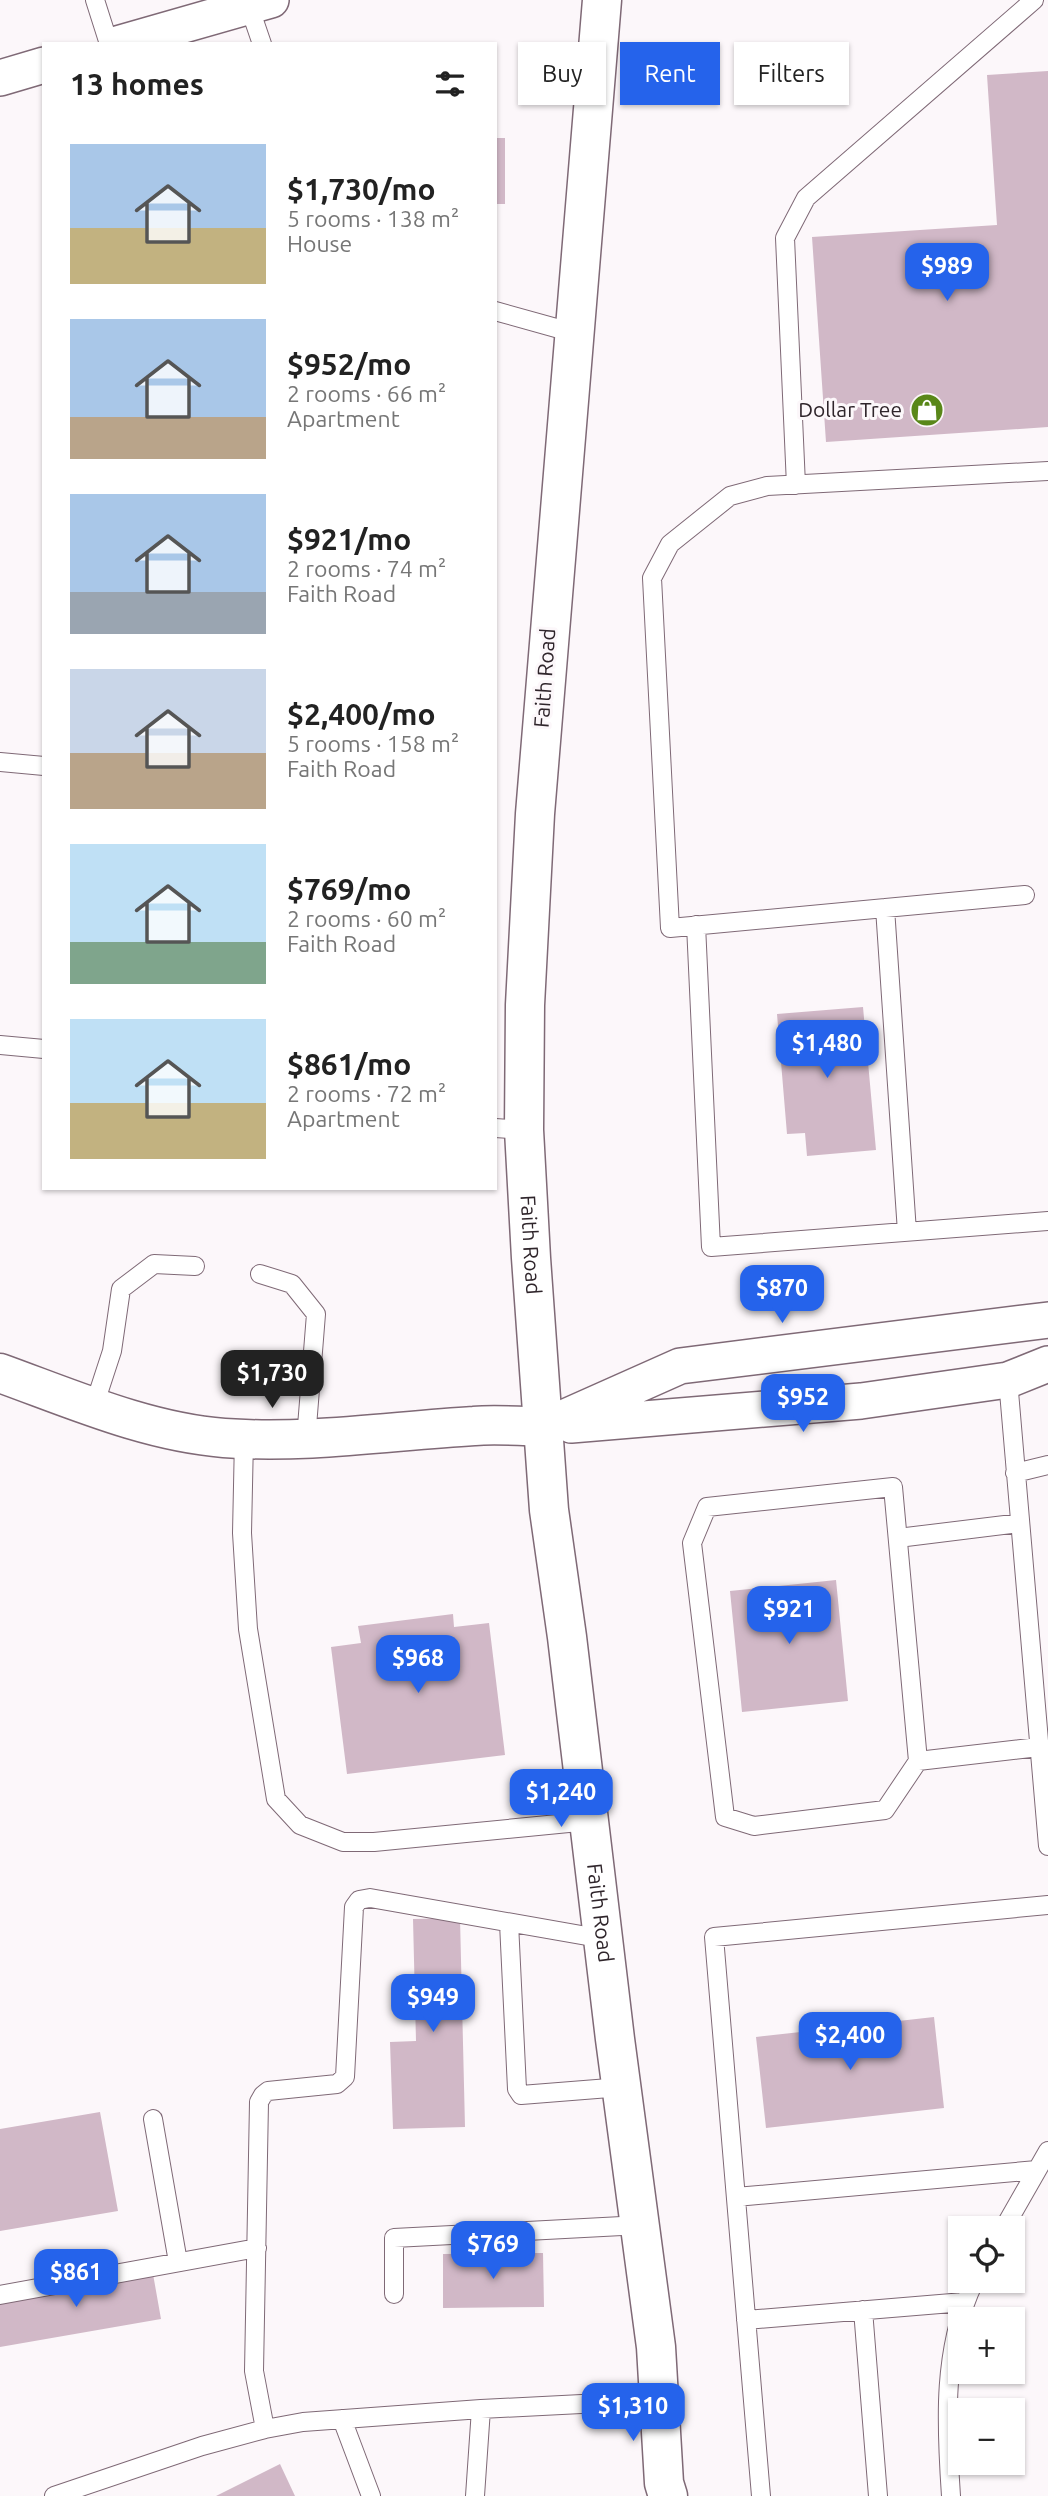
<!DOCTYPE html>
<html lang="en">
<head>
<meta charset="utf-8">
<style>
	:root { --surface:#fff; --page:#f6f6f6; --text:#222; --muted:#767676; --accent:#2563eb }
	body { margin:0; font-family:Ubuntu,sans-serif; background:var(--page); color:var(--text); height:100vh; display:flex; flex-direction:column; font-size:26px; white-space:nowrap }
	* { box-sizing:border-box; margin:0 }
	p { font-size:23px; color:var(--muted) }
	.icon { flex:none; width:38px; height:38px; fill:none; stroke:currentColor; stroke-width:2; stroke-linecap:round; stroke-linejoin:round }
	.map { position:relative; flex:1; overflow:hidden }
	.details { position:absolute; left:42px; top:42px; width:455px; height:1148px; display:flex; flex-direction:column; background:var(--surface); border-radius:0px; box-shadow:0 2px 5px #0004 }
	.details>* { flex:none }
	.hud { position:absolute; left:518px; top:42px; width:424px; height:63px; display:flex; gap:14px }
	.tools { position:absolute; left:948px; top:2216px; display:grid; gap:14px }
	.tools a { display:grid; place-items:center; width:77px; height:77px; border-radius:0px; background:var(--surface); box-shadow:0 2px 5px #0004; font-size:35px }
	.price { position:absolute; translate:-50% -60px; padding:0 16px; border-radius:14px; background:var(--accent); color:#fff; font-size:23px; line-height:46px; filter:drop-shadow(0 2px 4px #0008) }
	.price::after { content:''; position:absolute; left:50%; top:42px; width:21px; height:16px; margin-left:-10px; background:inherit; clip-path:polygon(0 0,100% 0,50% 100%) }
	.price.on { background:#222; color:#fff }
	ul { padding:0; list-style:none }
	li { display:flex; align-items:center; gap:21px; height:175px; padding:0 28px }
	li span { display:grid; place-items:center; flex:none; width:196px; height:140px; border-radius:0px; color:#555 }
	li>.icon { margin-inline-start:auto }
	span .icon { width:84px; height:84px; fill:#fffc; stroke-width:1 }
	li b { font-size:30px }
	h2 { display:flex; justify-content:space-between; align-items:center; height:84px; padding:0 28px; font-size:30px }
	.chip { padding:0 24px; border-radius:0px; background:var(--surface); box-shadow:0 2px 5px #0004; font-size:24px; line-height:63px }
	.chip.on { background:var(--accent); color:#fff }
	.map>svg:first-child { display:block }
</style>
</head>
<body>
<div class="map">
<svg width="1048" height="2496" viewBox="0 0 1048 2496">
	<rect width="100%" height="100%" fill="#fcf7fa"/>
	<path fill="#d1b8c7" d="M1048,71V427L826,442L812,237L997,225L987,75Z
		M495,138H505V204H495Z
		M863,1007L876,1150L807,1156L805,1133L787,1134L777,1014Z
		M836,1580L848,1701L742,1712L730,1591Z
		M453,1614L454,1627L489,1623L505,1755L347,1774L331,1647L361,1643L358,1626Z
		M460,1918L465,2127L393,2129L390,2042L416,2041L413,1919Z
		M934,2017L944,2108L766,2128L756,2037Z
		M100,2112L118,2211L0,2231V2129Z
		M543,2253L544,2307L443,2308V2254Z
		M153,2274L161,2319L0,2347V2292Z
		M280,2464L295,2496H216Z"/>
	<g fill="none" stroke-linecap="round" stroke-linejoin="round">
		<defs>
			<path id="lane" d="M95,0L109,44
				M249,6L262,44
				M495,311L574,333
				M796,485L785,238L806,198L1034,0
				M0,762L44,766
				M1025,895L670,928L652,578L670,544L730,496L767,486L1048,471
				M885,908L907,1232
				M696,925L711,1247L1048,1221
				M0,1045L44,1049
				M495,1128L524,1130
				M260,1274L292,1284L316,1314L306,1439
				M1008,1380L1048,1846
				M94,1406L112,1351L121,1289L154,1264L195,1266
				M244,1439L242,1533L248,1629L276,1799L300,1825L343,1842H374L589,1821
				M1015,1473L1048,1465
				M898,1538L1020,1523
				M918,1761L893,1487L707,1507L692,1543L725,1817L754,1826L885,1810L918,1761L1039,1747
				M509,1923L517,2089L521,2095L622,2087
				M153,2119L178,2262
				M736,2197L1037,2170
				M1004,2228L1048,2151
				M394,2294V2238L641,2225
				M0,2295L257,2248
				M863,2310L878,2496
				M746,2320L964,2302
				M342,2419L371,2496
				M265,2429L254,2371L259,2102L263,2095L268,2091L337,2084L345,2077L354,1907L359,1900L370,1898L604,1939
				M54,2496L202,2446L265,2429L303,2422L481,2409L660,2400
				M475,2496L481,2409
				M761,2496L714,1937L1048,1905
				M951,2496C946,2424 942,2347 975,2280"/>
			<path id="street" d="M117,44L271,0
				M0,78L44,65
				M571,1425L861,1401L1008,1380L1048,1364
				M543,1427L680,1366L1048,1320"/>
			<g id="secondary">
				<path id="s1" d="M602,0L535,814L525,1005L524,1130L531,1258L549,1510L567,1637L615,2039L656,2347L664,2483L668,2496"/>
				<path d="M0,1373C72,1399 147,1432 224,1438C308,1444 390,1431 474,1426C496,1424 520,1426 543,1427"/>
			</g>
		</defs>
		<use href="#lane" stroke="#7f6976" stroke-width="20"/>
		<use href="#street" stroke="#7f6976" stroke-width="38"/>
		<use href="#secondary" stroke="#7f6976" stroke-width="41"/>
		<use href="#lane" stroke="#fff" stroke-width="18"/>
		<use href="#street" stroke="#fff" stroke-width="35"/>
		<use href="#secondary" stroke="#fff" stroke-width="38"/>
	</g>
	<defs>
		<symbol id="shop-disc" viewBox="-11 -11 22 22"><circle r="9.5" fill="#598719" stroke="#fcf7fa"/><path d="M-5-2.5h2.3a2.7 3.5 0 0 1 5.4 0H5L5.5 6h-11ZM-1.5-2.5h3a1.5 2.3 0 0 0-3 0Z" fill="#fff"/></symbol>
	</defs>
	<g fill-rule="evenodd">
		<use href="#shop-disc" x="908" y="391" width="38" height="38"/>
	</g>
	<g text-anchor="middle" stroke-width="6" stroke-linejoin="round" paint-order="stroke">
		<g font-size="21" fill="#2f252b" stroke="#fcf7fa" text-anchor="end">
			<text x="902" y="417">Dollar Tree</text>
		</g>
		<g font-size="21" fill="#2f252b" stroke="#fcf7fa">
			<text transform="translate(545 678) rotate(-86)" y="7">Faith Road</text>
			<text dy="7" stroke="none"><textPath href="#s1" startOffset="1248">Faith Road</textPath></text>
			<text dy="7" stroke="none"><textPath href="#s1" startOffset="1920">Faith Road</textPath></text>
		</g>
	</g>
</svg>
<div class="tools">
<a><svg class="icon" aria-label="locate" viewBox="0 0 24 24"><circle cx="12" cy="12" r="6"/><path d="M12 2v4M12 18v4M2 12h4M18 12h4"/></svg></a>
<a>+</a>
<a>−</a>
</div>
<b class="price" style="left:947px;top:303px">$989</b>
<b class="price" style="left:827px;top:1080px">$1,480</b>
<b class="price" style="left:782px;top:1325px">$870</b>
<b class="price on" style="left:272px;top:1410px">$1,730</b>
<b class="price" style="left:803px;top:1434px">$952</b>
<b class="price" style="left:789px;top:1646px">$921</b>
<b class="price" style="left:418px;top:1695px">$968</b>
<b class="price" style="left:561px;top:1829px">$1,240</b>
<b class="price" style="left:433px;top:2034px">$949</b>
<b class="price" style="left:850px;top:2072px">$2,400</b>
<b class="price" style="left:493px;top:2281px">$769</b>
<b class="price" style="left:76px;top:2309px">$861</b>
<b class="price" style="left:633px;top:2443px">$1,310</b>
<div class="hud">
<a class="chip">Buy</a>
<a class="chip on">Rent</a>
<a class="chip">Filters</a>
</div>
<section class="details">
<h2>13 homes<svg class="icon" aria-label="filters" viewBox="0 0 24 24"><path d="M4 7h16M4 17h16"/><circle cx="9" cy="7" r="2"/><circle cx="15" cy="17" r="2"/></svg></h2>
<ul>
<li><span style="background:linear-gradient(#a9c7e8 60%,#c2b280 0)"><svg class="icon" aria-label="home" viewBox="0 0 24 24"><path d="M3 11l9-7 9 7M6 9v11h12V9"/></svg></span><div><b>$1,730/mo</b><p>5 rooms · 138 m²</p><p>House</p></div></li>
<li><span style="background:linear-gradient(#a9c7e8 70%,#b9a48a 0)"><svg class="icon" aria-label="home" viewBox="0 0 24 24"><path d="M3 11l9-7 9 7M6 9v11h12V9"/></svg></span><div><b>$952/mo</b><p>2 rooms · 66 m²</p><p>Apartment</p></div></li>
<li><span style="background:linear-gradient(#a9c7e8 70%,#9aa5b1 0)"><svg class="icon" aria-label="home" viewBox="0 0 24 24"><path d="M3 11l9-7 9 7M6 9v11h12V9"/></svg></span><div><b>$921/mo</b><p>2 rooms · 74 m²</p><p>Faith Road</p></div></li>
<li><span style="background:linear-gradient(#c9d6e8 60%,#b9a48a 0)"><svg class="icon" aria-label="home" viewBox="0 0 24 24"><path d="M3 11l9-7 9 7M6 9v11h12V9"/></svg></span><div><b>$2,400/mo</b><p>5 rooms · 158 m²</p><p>Faith Road</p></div></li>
<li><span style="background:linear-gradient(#bfe0f5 70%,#7fa58c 0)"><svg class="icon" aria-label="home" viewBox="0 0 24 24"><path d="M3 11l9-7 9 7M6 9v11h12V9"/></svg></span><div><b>$769/mo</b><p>2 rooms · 60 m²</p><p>Faith Road</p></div></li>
<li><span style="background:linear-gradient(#bfe0f5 60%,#c2b280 0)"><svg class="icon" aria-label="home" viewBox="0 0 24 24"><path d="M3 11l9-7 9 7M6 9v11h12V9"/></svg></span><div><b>$861/mo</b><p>2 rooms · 72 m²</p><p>Apartment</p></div></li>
</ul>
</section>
</div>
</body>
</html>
